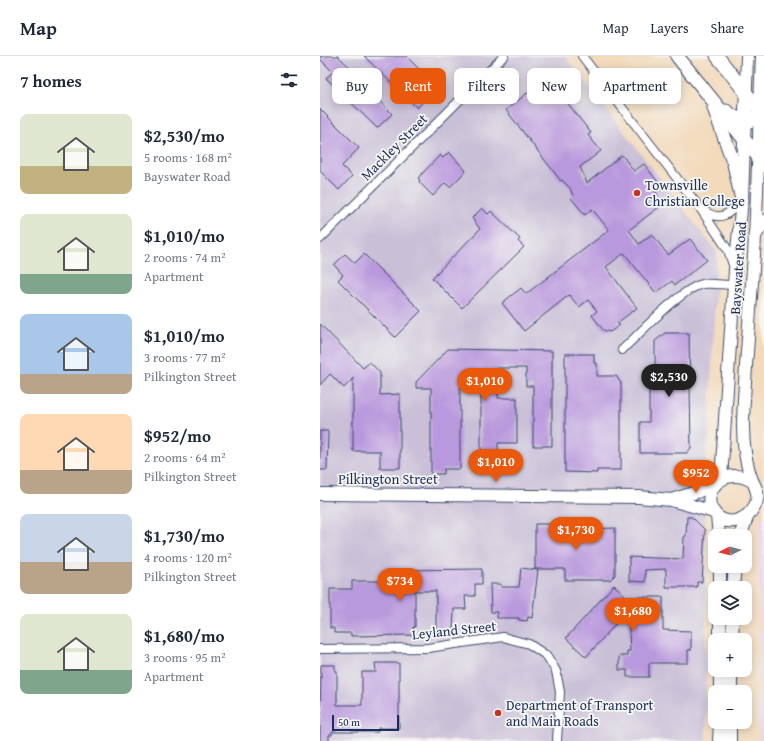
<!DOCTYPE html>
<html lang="en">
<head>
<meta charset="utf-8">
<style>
	:root { --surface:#fff; --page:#f6f6f7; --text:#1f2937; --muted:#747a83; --line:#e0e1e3; --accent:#ea580c }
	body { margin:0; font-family:"Gentium Book Plus",serif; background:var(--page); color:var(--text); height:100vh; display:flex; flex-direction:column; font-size:15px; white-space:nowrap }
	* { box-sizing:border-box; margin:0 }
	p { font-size:13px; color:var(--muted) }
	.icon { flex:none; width:22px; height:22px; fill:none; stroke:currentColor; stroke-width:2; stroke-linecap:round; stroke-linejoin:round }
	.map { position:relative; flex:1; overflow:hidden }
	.side { display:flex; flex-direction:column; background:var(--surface); width:320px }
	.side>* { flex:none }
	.banner { position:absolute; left:12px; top:12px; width:372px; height:36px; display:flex; gap:8px }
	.needle { width:26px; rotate:264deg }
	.controls { position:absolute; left:388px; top:473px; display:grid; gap:8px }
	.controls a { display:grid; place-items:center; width:44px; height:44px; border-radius:8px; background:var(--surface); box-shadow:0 2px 10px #0003; font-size:20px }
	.scale { position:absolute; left:12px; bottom:10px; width:67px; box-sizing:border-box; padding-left:4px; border:2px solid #1b2f5e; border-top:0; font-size:11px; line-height:14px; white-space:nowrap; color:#1b2f5e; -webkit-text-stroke:3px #f6f6f2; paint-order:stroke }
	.price { position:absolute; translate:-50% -34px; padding:0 9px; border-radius:14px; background:var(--accent); color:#fff; font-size:13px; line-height:26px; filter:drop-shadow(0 1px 2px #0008) }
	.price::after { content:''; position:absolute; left:50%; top:24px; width:12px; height:9px; margin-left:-6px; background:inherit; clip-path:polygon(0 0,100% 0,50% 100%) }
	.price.selected { background:#222; color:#fff }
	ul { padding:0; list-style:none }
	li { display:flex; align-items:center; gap:12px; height:100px; padding:0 20px }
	li span { display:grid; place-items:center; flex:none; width:112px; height:80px; border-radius:8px; color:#555 }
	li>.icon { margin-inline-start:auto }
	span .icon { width:48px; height:48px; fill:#fffc; stroke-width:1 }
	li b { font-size:17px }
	h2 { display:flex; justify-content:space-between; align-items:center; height:48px; padding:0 20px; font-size:17px }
	.chip { padding:0 14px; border-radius:8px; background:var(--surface); box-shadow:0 2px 10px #0003; font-size:14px; line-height:36px }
	.chip.selected { background:var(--accent); color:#fff }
	header { display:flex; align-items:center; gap:24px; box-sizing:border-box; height:56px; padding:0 20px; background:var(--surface); border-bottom:1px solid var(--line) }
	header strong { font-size:19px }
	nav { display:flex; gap:22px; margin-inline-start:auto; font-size:14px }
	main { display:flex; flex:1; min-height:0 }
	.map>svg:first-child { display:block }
</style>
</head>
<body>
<header>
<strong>Map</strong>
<nav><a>Map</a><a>Layers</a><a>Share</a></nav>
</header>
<main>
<section class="side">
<h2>7 homes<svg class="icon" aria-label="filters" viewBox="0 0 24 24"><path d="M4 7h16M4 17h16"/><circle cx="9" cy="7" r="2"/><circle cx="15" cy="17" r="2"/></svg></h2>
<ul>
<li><span style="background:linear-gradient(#dfe7d0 65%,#c2b280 0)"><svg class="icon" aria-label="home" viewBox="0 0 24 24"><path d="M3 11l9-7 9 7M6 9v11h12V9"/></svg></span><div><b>$2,530/mo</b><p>5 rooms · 168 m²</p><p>Bayswater Road</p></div></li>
<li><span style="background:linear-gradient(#dfe7d0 75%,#7fa58c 0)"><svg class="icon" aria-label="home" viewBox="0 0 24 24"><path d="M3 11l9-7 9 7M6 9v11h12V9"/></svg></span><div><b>$1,010/mo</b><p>2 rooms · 74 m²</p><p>Apartment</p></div></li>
<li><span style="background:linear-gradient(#a9c7e8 75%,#b9a48a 0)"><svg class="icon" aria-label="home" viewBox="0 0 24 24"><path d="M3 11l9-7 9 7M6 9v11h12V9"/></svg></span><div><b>$1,010/mo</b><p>3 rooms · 77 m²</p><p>Pilkington Street</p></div></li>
<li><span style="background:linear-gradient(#ffd9b3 70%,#b9a48a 0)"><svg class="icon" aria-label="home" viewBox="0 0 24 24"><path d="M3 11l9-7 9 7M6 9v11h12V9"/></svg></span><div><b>$952/mo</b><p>2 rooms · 64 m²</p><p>Pilkington Street</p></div></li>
<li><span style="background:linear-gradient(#c9d6e8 60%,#b9a48a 0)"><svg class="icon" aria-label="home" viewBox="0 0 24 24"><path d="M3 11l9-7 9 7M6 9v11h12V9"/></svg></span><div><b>$1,730/mo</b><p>4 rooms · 120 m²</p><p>Pilkington Street</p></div></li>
<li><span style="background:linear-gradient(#dfe7d0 70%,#7fa58c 0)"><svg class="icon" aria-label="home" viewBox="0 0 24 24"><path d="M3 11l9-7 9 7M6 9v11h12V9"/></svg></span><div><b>$1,680/mo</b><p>3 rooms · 95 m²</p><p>Apartment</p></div></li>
</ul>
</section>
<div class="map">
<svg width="444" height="685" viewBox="0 0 444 685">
	<rect width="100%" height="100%" fill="#f6f6f2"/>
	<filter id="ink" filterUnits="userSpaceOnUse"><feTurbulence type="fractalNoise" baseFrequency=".025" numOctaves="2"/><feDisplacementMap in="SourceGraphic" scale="8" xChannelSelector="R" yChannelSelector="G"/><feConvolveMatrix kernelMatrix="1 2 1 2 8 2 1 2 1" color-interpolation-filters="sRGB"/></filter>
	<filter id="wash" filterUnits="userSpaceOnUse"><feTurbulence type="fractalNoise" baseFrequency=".012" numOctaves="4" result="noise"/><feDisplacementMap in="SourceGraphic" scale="16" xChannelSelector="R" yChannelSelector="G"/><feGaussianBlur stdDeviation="0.9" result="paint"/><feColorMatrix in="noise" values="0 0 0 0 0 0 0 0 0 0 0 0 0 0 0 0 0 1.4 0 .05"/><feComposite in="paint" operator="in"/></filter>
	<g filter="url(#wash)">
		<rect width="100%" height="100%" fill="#f3dabb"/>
		<path fill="#e8d2ee" d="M444,460V685H439L440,463Z"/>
		<path fill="#c9bfd7" d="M0,0H245L397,196L389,379L385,407L386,685H0Z"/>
		<g id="blocks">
			<path fill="#b999dd" d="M0,0H18L41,22L39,24L72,58L57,72L6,22L13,16L0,3Z
				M44,0H86L117,31L97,52Z
				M225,23L244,47L246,45L271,77L268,79L281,95L260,111L267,127L302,99L314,115L324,108L341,130L335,135L338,139L333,143L339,151L309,174L319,188L332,178L348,199L370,183L387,204L355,229L352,225L336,237L304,197L286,211L317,252L297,267L300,269L290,276L283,274L272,259L277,255L268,244L259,251L249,239L204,275L182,247L201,232L206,238L289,174L272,153L265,159L251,142L253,140L250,132L242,124L241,125L186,54Z
				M0,53L39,92L22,110L32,120L19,134L0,115Z
				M129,96L146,115L130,131L125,127L113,140L99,126L100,124L98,122L120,99L123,102Z
				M162,152L168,158L171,155L200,183L198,185L204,191L142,252L112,222L160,173L152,162Z
				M25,198L35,207L44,198L101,255L75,281L18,224L23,219L14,209Z
				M0,268L43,312L50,306L60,317V339L80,338V412H60V395H33V322L24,332L10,318L0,329Z
				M345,277H369L371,392L367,397H320V366H329V320L335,312V285Z
				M128,293L232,295V390H213V330H206V312H178V342H197V387H178V413H161V332H140V413H124V418H111V332H96V326Z
				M245,298H274V307H277V320H296L301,327V414H277V417L245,416Z
				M0,375H8L7,414H0Z
				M367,461H372L385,474L382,526H377V531H346V513L325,514V526L309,525V501L363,503L364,481L366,480Z
				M215,468H266V473L295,472V519L290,524H245V513H215Z
				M201,512L218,514L212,562L208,561L207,565L199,564V562H177V556H171L170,528H181V531H199Z
				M162,513V528H155V540H145L146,553H134L133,575L116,577V535H95V571H93V579L31,580V577H14V572H10V533H32V525H81V514Z
				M294,529L309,543V541H343V574L371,575V594H368V607H329V621H307V614H299V600H307V595H310L308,554L266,601L246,582Z
				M55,607H79V672H58V676H12V679H9V685H0L1,609H15V615H17V649H42V616H56Z"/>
		</g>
	</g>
	<g filter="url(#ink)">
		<use href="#blocks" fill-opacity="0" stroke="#3b496c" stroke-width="1"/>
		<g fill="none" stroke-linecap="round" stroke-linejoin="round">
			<defs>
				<path id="street" d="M262,0L380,152L408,194L413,209
					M383,154C401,167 409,158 422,144
					M0,183L184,0
					M302,294C319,278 363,231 383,228C393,227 404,229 414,229
					M0,593L108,592L183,581L209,588L227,600L236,615L240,636L237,685"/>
				<path id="secondary" d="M401,423L415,214L422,144L427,0
					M432,425C402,407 376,441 397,460C412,473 433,460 437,444C439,436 435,431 432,424C426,409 423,387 423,371C423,351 425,330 426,310C429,273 431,236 434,199C438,133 439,66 442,0
					M0,438L319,441L351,444L394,456
					M351,444L377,436L398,426
					M397,460L399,480
					M420,480L428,459
					M400,532V510
					M413,532L415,510
					M400,584V562
					M412,584L413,562
					M400,636V614
					M411,636V614
					M399,685L400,666
					M410,685V666"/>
				<path id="primary" d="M357,0L444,108
					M397,0L444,60
					M394,52L414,108L422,144
					M406,55C419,65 431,73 439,54
					M435,179L444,165"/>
			</defs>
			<use href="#street" stroke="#3b496c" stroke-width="10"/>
			<use href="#secondary" stroke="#3b496c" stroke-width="14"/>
			<use href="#primary" stroke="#3b496c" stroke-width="15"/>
			<use href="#street" stroke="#fff" stroke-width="8"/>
			<use href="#secondary" stroke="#fff" stroke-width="12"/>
			<use href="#primary" stroke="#fff" stroke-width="13"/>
		</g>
	</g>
	<g fill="#c8321e" stroke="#f6f6f2" stroke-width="1.5">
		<circle cx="317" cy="137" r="4"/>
		<circle cx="178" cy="657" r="4"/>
	</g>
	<g text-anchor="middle" stroke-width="3.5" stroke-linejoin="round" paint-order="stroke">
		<g font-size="14" fill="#1b2f5e" stroke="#f6f6f2">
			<text transform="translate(74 91) rotate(-45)" y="5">Mackley Street</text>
			<text transform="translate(418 212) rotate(-86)" y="5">Bayswater Road</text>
			<text x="68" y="428">Pilkington Street</text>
			<text transform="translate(134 574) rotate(-6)" y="5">Leyland Street</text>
		</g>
		<g font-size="14" fill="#1b2f5e" stroke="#f6f6f2" text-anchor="start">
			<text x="325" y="134">Townsville<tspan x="325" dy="16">Christian College</tspan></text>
			<text x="186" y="654">Department of Transport<tspan x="186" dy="16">and Main Roads</tspan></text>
		</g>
	</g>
</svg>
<div class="controls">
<a><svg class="needle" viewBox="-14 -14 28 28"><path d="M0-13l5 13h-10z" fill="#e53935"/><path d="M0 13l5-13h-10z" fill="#747a83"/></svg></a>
<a><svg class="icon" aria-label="layers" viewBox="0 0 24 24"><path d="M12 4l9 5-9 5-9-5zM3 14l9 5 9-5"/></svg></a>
<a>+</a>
<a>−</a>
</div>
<div class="scale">50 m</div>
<b class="price selected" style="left:349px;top:342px">$2,530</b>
<b class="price" style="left:165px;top:346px">$1,010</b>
<b class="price" style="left:176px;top:427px">$1,010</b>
<b class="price" style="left:376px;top:438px">$952</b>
<b class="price" style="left:256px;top:495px">$1,730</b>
<b class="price" style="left:80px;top:546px">$734</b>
<b class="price" style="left:313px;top:576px">$1,680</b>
<div class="banner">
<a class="chip">Buy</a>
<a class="chip selected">Rent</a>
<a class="chip">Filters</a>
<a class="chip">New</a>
<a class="chip">Apartment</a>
</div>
</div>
</main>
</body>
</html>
